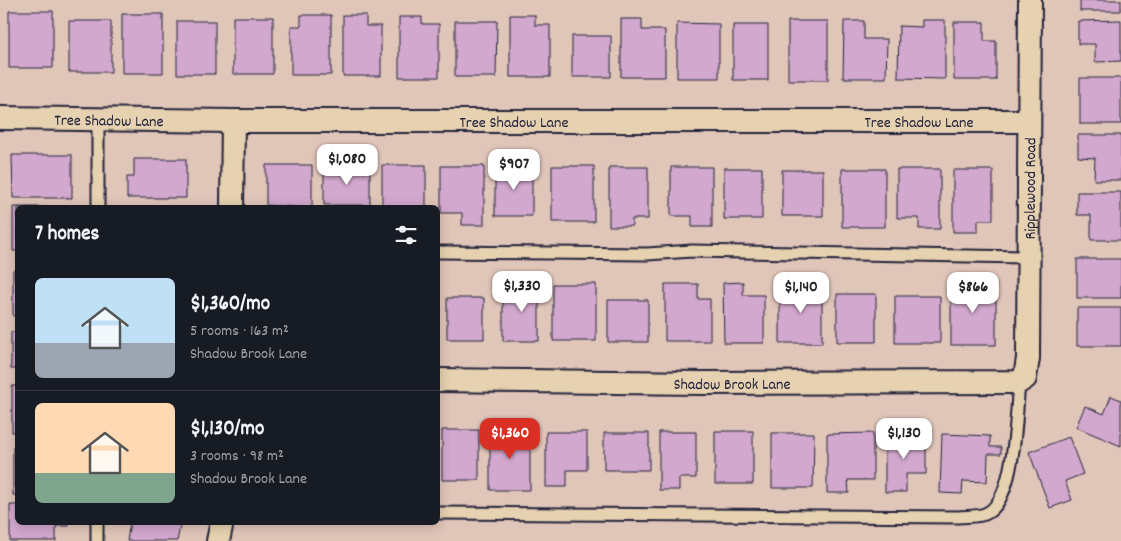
<!DOCTYPE html>
<html lang="en">
<head>
<meta charset="utf-8">
<style>
	:root { --surface:#171b24; --page:#20242c; --text:#f1f3f6; --muted:#9ea1a6; --line:#363941; --accent:#d93025 }
	body { margin:0; font-family:Dekko,sans-serif; background:var(--page); color:var(--text); height:100vh; display:flex; flex-direction:column; font-size:19px; white-space:nowrap }
	* { box-sizing:border-box; margin:0 }
	p { font-size:16px; color:var(--muted) }
	.icon { flex:none; width:28px; height:28px; fill:none; stroke:currentColor; stroke-width:2; stroke-linecap:round; stroke-linejoin:round }
	.map { position:relative; flex:1; overflow:hidden }
	.side { position:absolute; left:15px; top:205px; width:425px; height:320px; display:flex; flex-direction:column; background:var(--surface); border-radius:8px; box-shadow:0 2px 12px #0003 }
	.side>* { flex:none }
	.price { position:absolute; translate:-50% -42px; padding:0 11px; border-radius:10px; background:#fff; color:#222; font-size:16px; line-height:32px; filter:drop-shadow(0 1px 2px #0008) }
	.price::after { content:''; position:absolute; left:50%; top:30px; width:15px; height:11px; margin-left:-8px; background:inherit; clip-path:polygon(0 0,100% 0,50% 100%) }
	.price.on { background:var(--accent); color:#fff }
	ul { padding:0; list-style:none }
	li { display:flex; align-items:center; gap:15px; height:125px; padding:0 20px }
	li+li { border-top:1px solid var(--line) }
	li span { display:grid; place-items:center; flex:none; width:140px; height:100px; border-radius:8px; color:#555 }
	li>.icon { margin-inline-start:auto }
	span .icon { width:60px; height:60px; fill:#fffc; stroke-width:1 }
	li b { font-size:21px }
	h2 { display:flex; justify-content:space-between; align-items:center; height:60px; padding:0 20px; font-size:21px }
	.map>svg:first-child { display:block }
</style>
</head>
<body>
<div class="map">
<svg width="1121" height="541" viewBox="0 0 1121 541">
	<rect width="100%" height="100%" fill="#e0c5b9"/>
	<filter id="ink" filterUnits="userSpaceOnUse"><feTurbulence type="fractalNoise" baseFrequency=".02" numOctaves="2"/><feDisplacementMap in="SourceGraphic" scale="10" xChannelSelector="R" yChannelSelector="G"/><feConvolveMatrix kernelMatrix="1 2 1 2 8 2 1 2 1" color-interpolation-filters="sRGB"/></filter>
	<g filter="url(#ink)">
		<path fill="#d2a8ce" stroke="#22223b" d="M1080,0H1121V11H1080Z
			M9,11H53V68H9Z
			M122,14H163V73H122Z
			M301,15H331V75H291V26H301Z
			M343,15H366V26H381V76H343Z
			M510,15H535V25H550V77H510Z
			M233,17H273V74H233Z
			M399,17H422V24H439V77H399Z
			M621,19H642V30H665V77H621Z
			M922,20H945V79L898,78L899,26L922,27Z
			M1121,20V61L1095,62V44H1078V21Z
			M69,21H111V72H69Z
			M177,21H215V74H177Z
			M455,21H497L496,77H455Z
			M788,21H828V80H788Z
			M844,21H864V39H887L886,78H843Z
			M954,22H984V41H996V80H954Z
			M677,23L719,24V78H677Z
			M733,25H768V80H733Z
			M572,36H611V77H572Z
			M1080,78H1121V124H1080Z
			M1078,135H1121V180H1094L1095,158L1078,157Z
			M12,155H72V198H13Z
			M134,159H186V198H127V177H134Z
			M266,165H312V208L266,205Z
			M382,165H426V208H382Z
			M441,166H484V225H462V213H441Z
			M495,166H532V216H495Z
			M552,166H594V222H552Z
			M324,167H370V205H324Z
			M609,167H648V219H632V226H609Z
			M671,167H712V227H692V216H671Z
			M724,168H762V219H724Z
			M842,169H885V227H842Z
			M897,169H940V229H919V218H897Z
			M782,170H823V216H782Z
			M953,170H993V220H978V232H953Z
			M1077,192H1121V240H1091V215H1077Z
			M13,207H72V208H18V251H13Z
			M1077,259H1121V298H1077Z
			M13,270H18V316H13Z
			M520,280H539V341H503V294H520Z
			M743,282V295H764V343H724L723,283Z
			M553,284H596V341H553Z
			M665,284H698V299H710V341H665Z
			M780,284H822V343H780Z
			M951,284H996V345H951Z
			M837,294H876V342H837Z
			M895,296H940V343H895Z
			M447,298H484V339H447Z
			M608,300H648V342H608Z
			M1077,308H1121V346H1077Z
			M11,332H18V369H11Z
			M12,386H18V432H12Z
			M1111,396L1121,400V446L1076,427L1085,406L1104,414Z
			M442,430H479V480H442Z
			M490,430H530V490H490Z
			M715,431H753V484H715Z
			M546,432H587V470H567V487H546Z
			M659,432H696V478H679V490H659Z
			M604,433H649V470H604Z
			M772,433H814L813,488H772Z
			M873,433V480H848L849,493H827V434Z
			M942,434L990,436V447H1001V454H988L987,482L963,481L962,494L940,493Z
			M885,436H926V474H906V492H885Z
			M1069,437L1083,474L1065,481L1072,500L1050,508L1029,452Z
			M13,446H18V495H13Z
			M10,505H18V522H69V526H56V541H10Z
			M130,522H181L177,541H127Z"/>
		<g fill="none" stroke-linecap="round" stroke-linejoin="round">
			<defs>
				<path id="lane" d="M98,208V119
					M438,252L647,254L692,251L1029,257
					M438,513L958,517C966,516 977,517 985,514C1016,502 1016,411 1019,382
					M97,541V522"/>
				<g id="street">
					<path id="s1" d="M0,118L233,121H1028"/>
					<path d="M232,208L233,121"/>
					<path id="s2" d="M438,380L702,383L1019,382L1025,378L1028,358L1030,0"/>
					<path d="M218,541L222,522"/>
				</g>
			</defs>
			<use href="#lane" stroke="#22223b" stroke-width="15"/>
			<use href="#street" stroke="#22223b" stroke-width="26"/>
			<use href="#lane" stroke="#e6d1b0" stroke-width="11"/>
			<use href="#street" stroke="#e6d1b0" stroke-width="22"/>
		</g>
	</g>
	<g text-anchor="middle" stroke-width="4" stroke-linejoin="round" paint-order="stroke">
		<g font-size="16" fill="#22223b" stroke="#e6d1b0">
			<text dy="6" stroke="none"><textPath href="#s1" startOffset="109">Tree Shadow Lane</textPath></text>
			<text dy="6" stroke="none"><textPath href="#s1" startOffset="514">Tree Shadow Lane</textPath></text>
			<text dy="6" stroke="none"><textPath href="#s1" startOffset="919">Tree Shadow Lane</textPath></text>
			<text dy="6" stroke="none"><textPath href="#s2" startOffset="778">Ripplewood Road</textPath></text>
			<text dy="6" stroke="none"><textPath href="#s2" startOffset="294">Shadow Brook Lane</textPath></text>
		</g>
	</g>
</svg>
<b class="price" style="left:347px;top:186px">$1,080</b>
<b class="price" style="left:514px;top:191px">$907</b>
<b class="price" style="left:522px;top:313px">$1,330</b>
<b class="price" style="left:801px;top:314px">$1,140</b>
<b class="price" style="left:973px;top:314px">$866</b>
<b class="price on" style="left:510px;top:460px">$1,360</b>
<b class="price" style="left:904px;top:460px">$1,130</b>
<section class="side">
<h2>7 homes<svg class="icon" aria-label="filters" viewBox="0 0 24 24"><path d="M4 7h16M4 17h16"/><circle cx="9" cy="7" r="2"/><circle cx="15" cy="17" r="2"/></svg></h2>
<ul>
<li><span style="background:linear-gradient(#bfe0f5 65%,#9aa5b1 0)"><svg class="icon" aria-label="home" viewBox="0 0 24 24"><path d="M3 11l9-7 9 7M6 9v11h12V9"/></svg></span><div><b>$1,360/mo</b><p>5 rooms · 163 m²</p><p>Shadow Brook Lane</p></div></li>
<li><span style="background:linear-gradient(#ffd9b3 70%,#7fa58c 0)"><svg class="icon" aria-label="home" viewBox="0 0 24 24"><path d="M3 11l9-7 9 7M6 9v11h12V9"/></svg></span><div><b>$1,130/mo</b><p>3 rooms · 98 m²</p><p>Shadow Brook Lane</p></div></li>
</ul>
</section>
</div>
</body>
</html>
